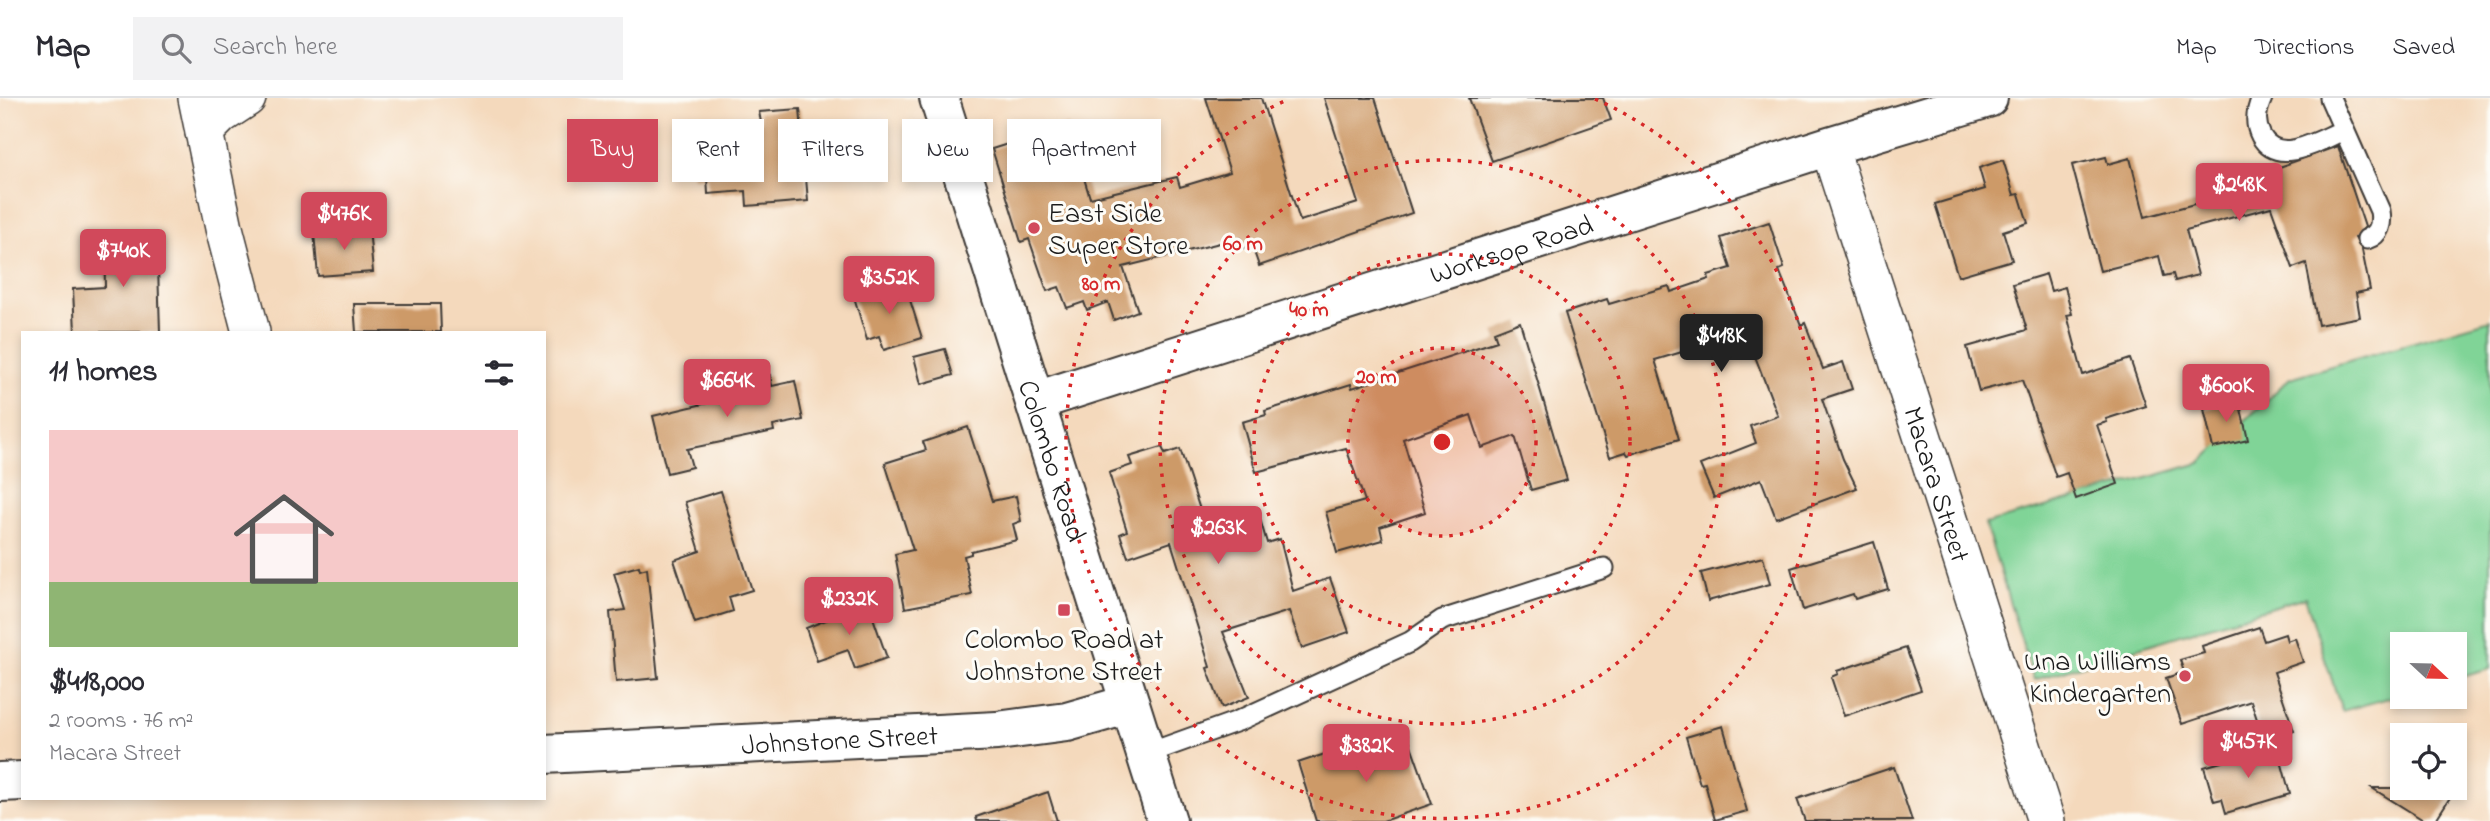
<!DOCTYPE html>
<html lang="en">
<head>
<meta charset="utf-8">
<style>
	:root { --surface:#fff; --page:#f2f2f3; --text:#2b2b33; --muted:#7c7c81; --line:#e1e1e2; --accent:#d1495b }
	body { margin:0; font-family:"Indie Flower",sans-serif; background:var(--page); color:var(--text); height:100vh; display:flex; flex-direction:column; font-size:26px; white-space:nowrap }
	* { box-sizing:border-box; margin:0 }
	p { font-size:23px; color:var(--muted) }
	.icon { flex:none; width:38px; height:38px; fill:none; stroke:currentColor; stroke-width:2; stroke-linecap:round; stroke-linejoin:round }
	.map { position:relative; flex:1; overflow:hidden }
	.drawer { position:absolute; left:21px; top:233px; width:525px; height:469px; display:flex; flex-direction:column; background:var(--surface); border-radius:0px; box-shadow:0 4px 10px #0003 }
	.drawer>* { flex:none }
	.hud { position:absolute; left:567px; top:21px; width:665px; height:63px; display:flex; gap:14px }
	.needle { width:46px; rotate:112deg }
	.tools { position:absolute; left:2390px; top:534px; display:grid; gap:14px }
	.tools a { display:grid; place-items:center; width:77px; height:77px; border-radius:0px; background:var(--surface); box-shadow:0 4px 10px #0003; font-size:35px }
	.price { position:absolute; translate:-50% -60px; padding:0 16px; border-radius:7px; background:var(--accent); color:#fff; font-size:23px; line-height:46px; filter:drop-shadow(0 2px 4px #0008) }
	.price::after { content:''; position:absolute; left:50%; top:42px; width:21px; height:16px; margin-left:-10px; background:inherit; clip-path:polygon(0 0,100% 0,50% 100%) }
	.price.selected { background:#222; color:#fff }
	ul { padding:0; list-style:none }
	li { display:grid; align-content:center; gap:14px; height:371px; padding:0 28px }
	li span { display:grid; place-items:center; height:217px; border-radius:0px; color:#555 }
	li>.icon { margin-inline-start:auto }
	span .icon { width:126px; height:126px; fill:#fffc; stroke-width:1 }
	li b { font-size:30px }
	h2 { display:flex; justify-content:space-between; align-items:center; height:84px; padding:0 28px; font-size:30px }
	.pill { padding:0 24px; border-radius:0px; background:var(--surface); box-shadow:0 4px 10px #0003; font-size:24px; line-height:63px }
	.pill.selected { background:var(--accent); color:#fff }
	header { display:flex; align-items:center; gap:42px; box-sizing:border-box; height:98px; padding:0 35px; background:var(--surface); border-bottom:2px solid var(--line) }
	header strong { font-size:33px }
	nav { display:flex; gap:38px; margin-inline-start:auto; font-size:24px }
	.search { width:490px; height:63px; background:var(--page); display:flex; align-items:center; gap:18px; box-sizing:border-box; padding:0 24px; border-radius:0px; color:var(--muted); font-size:26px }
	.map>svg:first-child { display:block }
</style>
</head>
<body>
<header>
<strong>Map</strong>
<div class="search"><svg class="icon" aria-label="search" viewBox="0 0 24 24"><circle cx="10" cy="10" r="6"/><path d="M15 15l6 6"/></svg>Search here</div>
<nav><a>Map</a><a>Directions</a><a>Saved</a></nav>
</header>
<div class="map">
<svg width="2490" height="723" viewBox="0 0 2490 723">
	<rect width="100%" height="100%" fill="#fdfcf7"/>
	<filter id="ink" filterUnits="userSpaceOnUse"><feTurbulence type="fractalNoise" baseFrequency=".0143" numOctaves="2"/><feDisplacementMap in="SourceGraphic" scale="14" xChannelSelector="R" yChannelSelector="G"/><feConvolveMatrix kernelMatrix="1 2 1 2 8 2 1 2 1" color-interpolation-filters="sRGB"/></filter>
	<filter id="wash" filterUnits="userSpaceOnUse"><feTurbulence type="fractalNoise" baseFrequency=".00686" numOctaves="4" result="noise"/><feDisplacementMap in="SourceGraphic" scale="28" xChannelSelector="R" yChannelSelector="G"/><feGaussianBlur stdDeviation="1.57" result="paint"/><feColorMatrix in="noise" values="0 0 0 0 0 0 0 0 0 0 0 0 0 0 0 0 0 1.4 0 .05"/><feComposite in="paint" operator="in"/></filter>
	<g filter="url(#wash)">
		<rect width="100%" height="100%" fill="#f4d9bc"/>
		<path fill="#80d497" stroke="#4e785a" stroke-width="2" d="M2490,222V571L2455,581V546H2403V596L2342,613L2305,499L2034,582L1985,426L2200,365L2290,280Z"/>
		<g id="blocks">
			<path fill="#cd9a67" d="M1206,0H1261L1300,123L1358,105L1324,0H1375L1412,115L1259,168L1252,148L1243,150L1240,140L1123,169L1138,213L1114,222L1108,204L1087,212L1084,204L1067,210L1059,189L1047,193L1029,141L1021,144L992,51L1068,27L1090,100L1177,79L1180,89L1230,74Z
				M1469,0H1603L1611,22L1492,63Z
				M800,11L808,103L747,108L746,93L708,96L707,79L693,80L689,30L761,24L759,14Z
				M2338,48L2365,129L2355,140L2362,152L2370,192L2356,195L2360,219L2318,227L2306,165L2293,170L2271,109L2186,132L2198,177L2175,183L2173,176L2164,178L2159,158L2100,173L2072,67L2106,59L2108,66L2130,60L2145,119L2221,99L2216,80L2244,73L2246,81Z
				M2003,62L2014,97L2019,96L2028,125L2003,133L2012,162L1958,178L1935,106L1985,91L1979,70Z
				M1769,124L1784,170L1779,172L1801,227L1805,225L1823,271L1843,264L1852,291L1822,301L1843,361L1857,390L1776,420L1761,381L1714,400L1700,367L1756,345L1750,328L1778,318L1746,235L1655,262L1679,341L1628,357L1626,354L1610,359L1565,215L1607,201L1609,206L1669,188L1671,194L1709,181L1708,177L1731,170L1721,140Z
				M369,130L373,174L318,178L314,135Z
				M157,136L160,234H75L73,191L105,189L104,137Z
				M2046,176L2051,193L2065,189L2072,216L2067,217L2083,277L2130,261L2146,308L2106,321L2107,324L2097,327L2118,386L2076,401L2067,375L2056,379L2022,282L1979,293L1967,249L2027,232L2013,186Z
				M904,183L922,240L884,252L879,238L867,242L854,199Z
				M354,206H440L441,234H356Z
				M1520,224L1567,382L1531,392L1515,338L1482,350L1471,317L1403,341L1425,414L1380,429L1383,442L1337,455L1326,414L1365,403L1346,350L1256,374L1242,324L1266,317L1265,313L1351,286L1352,290L1497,243L1494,234Z
				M945,251L953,277L921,286L914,259Z
				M770,277L772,288L795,283L803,322L773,328L774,333L687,351L692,369L667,375L653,318L724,301L721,288Z
				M2239,302L2248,342L2213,350L2204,311Z
				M968,329L992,403L1016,398L1021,423L1013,426L1017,442L971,453V456L964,458L972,497L905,510L895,456L913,452L885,365L926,352L923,344Z
				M1162,349L1165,356L1180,351L1208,436L1260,421L1267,445L1280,441L1293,493L1330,480L1349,534L1302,550L1289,513L1223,534L1249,599L1222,610L1207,570L1210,569L1171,444L1128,459L1120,436L1127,433L1109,375L1132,367L1129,359Z
				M721,393L752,492L729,499L733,513L695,525L674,462L700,453L685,404Z
				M1874,444L1888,491L1855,501L1853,496L1803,512L1791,470Z
				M1763,459L1770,486L1708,503L1701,475Z
				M639,468L640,472L647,470L658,580L616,584L610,514L625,512L614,475Z
				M868,505L887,560L855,571L848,552L817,563L806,530Z
				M2259,529L2264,543L2285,536L2287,543L2295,540L2303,564L2274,574L2294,633L2264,643L2251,603L2182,626L2166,580L2184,574L2180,562L2204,555L2202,548Z
				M1906,550L1921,592L1844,618L1831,579L1838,576L1837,573Z
				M1723,628L1747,713L1715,722L1705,685L1700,686L1686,639Z
				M1407,636L1432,706L1383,723H1316L1298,665L1328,655L1331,663Z
				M2277,648L2290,696L2226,715L2222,701L2214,703L2204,669Z
				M1894,669L1912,723H1805L1797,701Z
				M2372,690H2456L2435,723H2425Z
				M1048,694L1057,723H977L976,719Z"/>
		</g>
	</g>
	<g filter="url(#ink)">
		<use href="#blocks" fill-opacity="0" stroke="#3c3834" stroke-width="2"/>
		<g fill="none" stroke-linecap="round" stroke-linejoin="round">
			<defs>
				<path id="lane" d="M2262,0C2256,13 2254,25 2261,38C2278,69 2319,42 2342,33
					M2330,0L2380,113C2382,125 2380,137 2367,141
					M1146,656L1238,623L1410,544L1442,522L1604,470"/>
				<g id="street">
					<path d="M197,0L224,130L251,234"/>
					<path d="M204,34L221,17L247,0"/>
					<path id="s1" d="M1829,48L2046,723"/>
				</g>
				<g id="secondary">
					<path id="s2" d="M939,0L1167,723"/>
					<path id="s3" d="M1036,303L1829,48L1988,0"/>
					<path id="s4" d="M544,656L997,633L1067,624L1130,606"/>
					<path d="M0,684L23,683"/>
				</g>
			</defs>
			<use href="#lane" stroke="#3c3834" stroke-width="23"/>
			<use href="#street" stroke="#3c3834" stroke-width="40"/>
			<use href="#secondary" stroke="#3c3834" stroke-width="42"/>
			<use href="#lane" stroke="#fff" stroke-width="19"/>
			<use href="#street" stroke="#fff" stroke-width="37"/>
			<use href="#secondary" stroke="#fff" stroke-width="38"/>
		</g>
	</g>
	<circle cx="1442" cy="344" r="94" fill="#d62828" fill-opacity=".12"/>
	<g fill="none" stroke="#d62828" stroke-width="3.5" stroke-dasharray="3.5 7">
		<circle cx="1442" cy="344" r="94"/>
		<circle cx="1442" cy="344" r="188"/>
		<circle cx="1442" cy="344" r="282"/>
		<path d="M1595 1A376 376 0 1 1 1289 1"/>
	</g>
	<g fill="#d1495b" stroke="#fdfcf7" stroke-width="2.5">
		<circle cx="1034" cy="130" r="7"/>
		<rect x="1057" y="505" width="14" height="14" rx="3.5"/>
		<circle cx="2185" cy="578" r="7"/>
	</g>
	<g text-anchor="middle" stroke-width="6" stroke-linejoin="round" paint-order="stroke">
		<g font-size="28" fill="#1c1c1c" stroke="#fdfcf7" text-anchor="start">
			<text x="1048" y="124">East Side<tspan x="1048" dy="32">Super Store</tspan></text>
			<text x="1064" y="550" text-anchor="middle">Colombo Road at<tspan x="1064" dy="32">Johnstone Street</tspan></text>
			<text x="2171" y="572" text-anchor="end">Una Williams<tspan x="2171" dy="32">Kindergarten</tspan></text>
		</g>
		<g font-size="28" fill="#1c1c1c" stroke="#fdfcf7">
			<text dy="10" stroke="none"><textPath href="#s3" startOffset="499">Worksop Road</textPath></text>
			<text dy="10" stroke="none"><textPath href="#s2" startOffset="380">Colombo Road</textPath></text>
			<text dy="10" stroke="none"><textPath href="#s1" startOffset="355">Macara Street</textPath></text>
			<text dy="10" stroke="none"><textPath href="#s4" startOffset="296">Johnstone Street</textPath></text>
		</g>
	</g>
	<circle cx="1442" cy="344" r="10" fill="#d62828" stroke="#fdfcf7" stroke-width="3.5"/>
	<g font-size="21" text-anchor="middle" font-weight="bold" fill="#d62828" stroke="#fdfcf7" stroke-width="6" stroke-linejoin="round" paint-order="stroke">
		<text x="1243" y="152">60 m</text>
		<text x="1101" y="192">80 m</text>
		<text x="1309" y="218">40 m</text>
		<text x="1376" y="285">20 m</text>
	</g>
</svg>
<div class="tools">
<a><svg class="needle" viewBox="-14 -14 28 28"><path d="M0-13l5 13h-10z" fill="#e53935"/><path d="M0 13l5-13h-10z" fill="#7c7c81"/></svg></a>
<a><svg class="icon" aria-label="locate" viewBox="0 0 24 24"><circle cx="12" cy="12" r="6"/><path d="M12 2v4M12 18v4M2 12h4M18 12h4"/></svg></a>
</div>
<b class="price" style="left:2239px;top:125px">$248K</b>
<b class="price" style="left:344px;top:154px">$476K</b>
<b class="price" style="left:123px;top:191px">$740K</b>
<b class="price" style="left:889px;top:218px">$352K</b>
<b class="price selected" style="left:1721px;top:276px">$418K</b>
<b class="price" style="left:727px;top:321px">$664K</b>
<b class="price" style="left:2226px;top:326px">$600K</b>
<b class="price" style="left:1218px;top:468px">$263K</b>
<b class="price" style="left:849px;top:539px">$232K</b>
<b class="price" style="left:2248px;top:682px">$457K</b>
<b class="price" style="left:1366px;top:686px">$382K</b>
<div class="hud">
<a class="pill selected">Buy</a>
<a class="pill">Rent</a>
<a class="pill">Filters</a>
<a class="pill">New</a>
<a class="pill">Apartment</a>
</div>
<section class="drawer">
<h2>11 homes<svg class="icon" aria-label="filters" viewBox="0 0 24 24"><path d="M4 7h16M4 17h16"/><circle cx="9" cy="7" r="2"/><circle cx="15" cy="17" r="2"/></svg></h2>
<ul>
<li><span style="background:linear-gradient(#f6c9c9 70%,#8fb573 0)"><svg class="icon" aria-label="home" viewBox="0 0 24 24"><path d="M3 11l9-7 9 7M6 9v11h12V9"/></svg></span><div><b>$418,000</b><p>2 rooms · 76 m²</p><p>Macara Street</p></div></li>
</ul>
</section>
</div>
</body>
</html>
